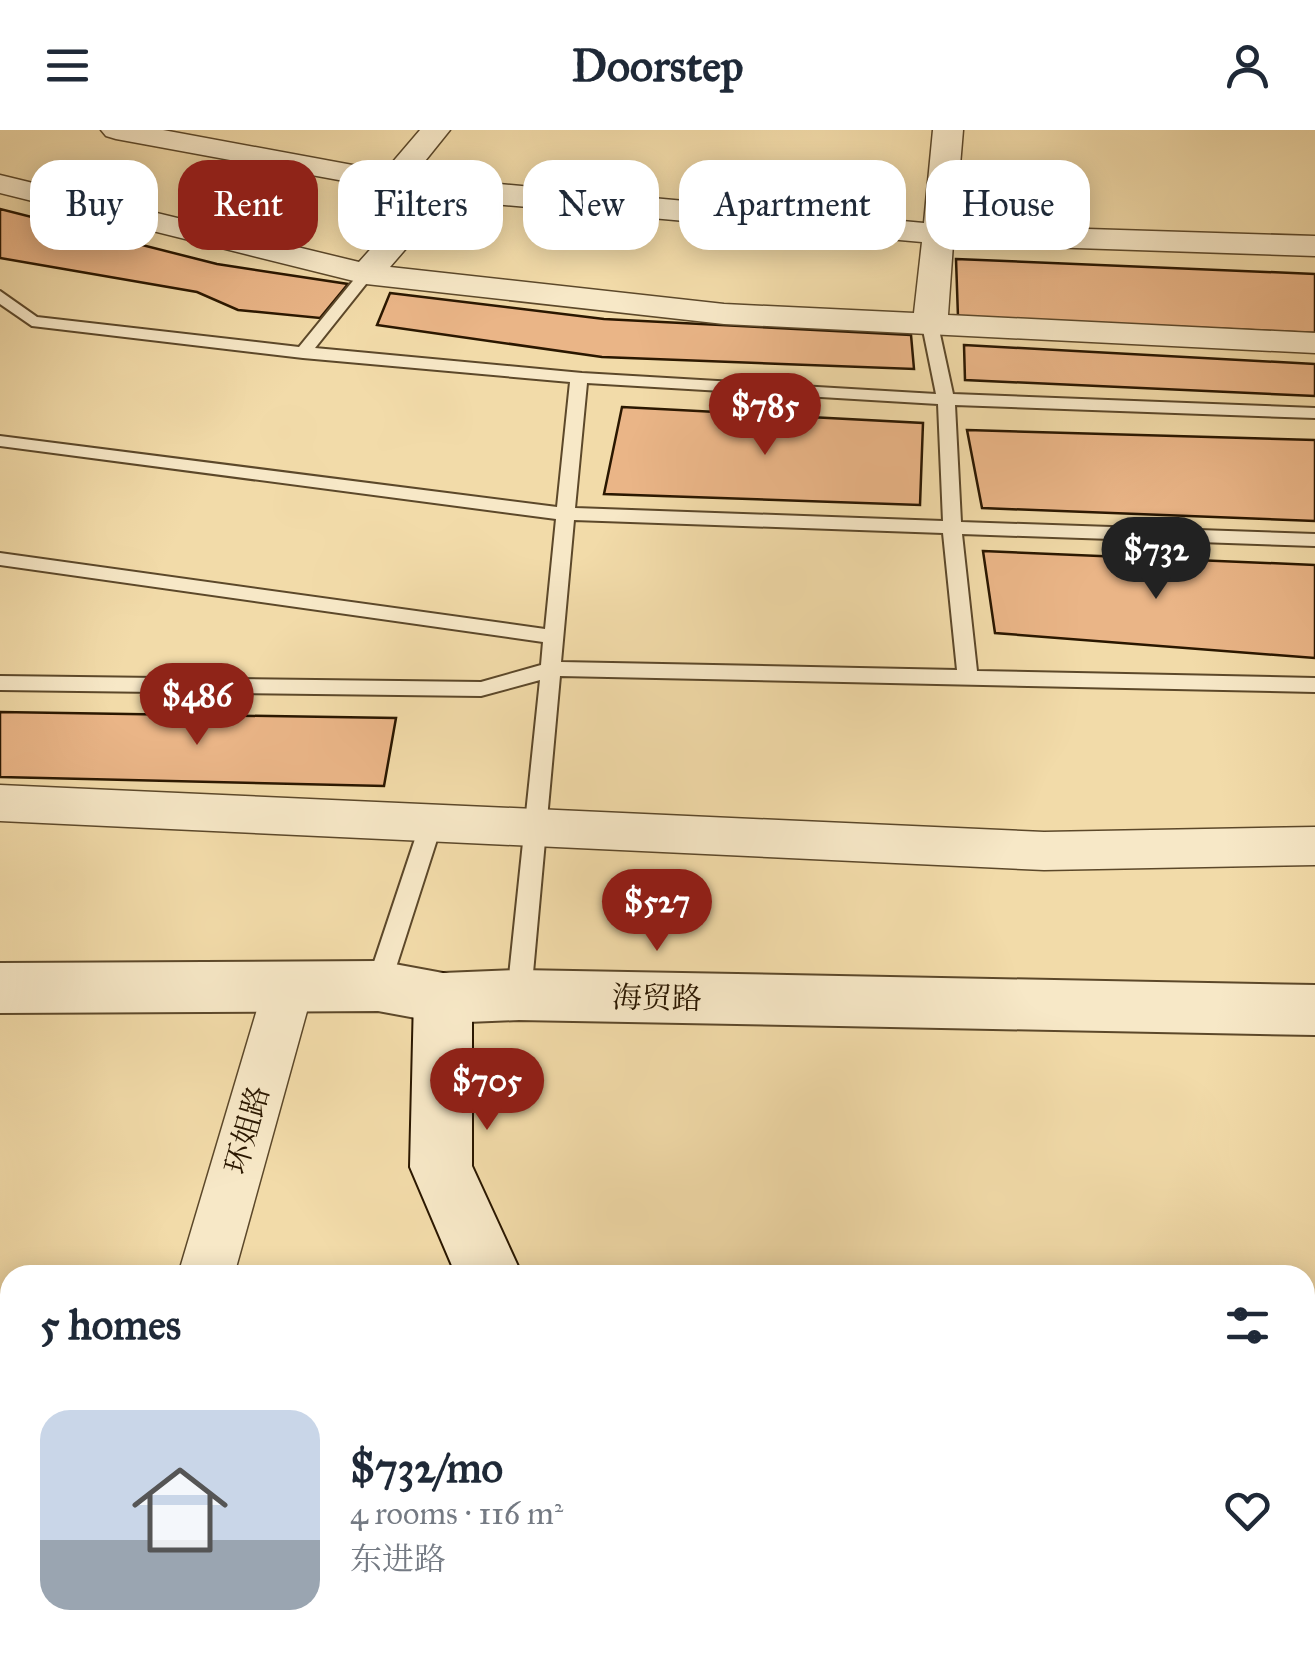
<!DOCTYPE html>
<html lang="en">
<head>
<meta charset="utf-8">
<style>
	:root { --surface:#fff; --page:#f2f2f3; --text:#1f2937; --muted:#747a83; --accent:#8f2418 }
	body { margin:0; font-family:"IM FELL Great Primer","Noto Serif SC",serif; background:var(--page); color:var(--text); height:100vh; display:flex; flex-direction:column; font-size:38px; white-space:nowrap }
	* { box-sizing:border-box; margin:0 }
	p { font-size:32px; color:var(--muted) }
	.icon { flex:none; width:55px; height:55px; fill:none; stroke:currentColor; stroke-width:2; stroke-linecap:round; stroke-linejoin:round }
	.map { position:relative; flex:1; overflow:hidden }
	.side { position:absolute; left:0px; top:1135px; width:1315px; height:392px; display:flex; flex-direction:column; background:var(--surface); border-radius:30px 30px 0 0; box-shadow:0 5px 25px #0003 }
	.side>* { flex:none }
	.hud { position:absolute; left:30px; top:30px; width:1255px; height:90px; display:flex; gap:20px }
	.price { position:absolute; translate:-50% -85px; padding:0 22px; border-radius:35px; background:var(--accent); color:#fff; font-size:32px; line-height:65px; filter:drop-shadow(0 2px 5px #0008) }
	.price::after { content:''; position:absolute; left:50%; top:60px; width:30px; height:22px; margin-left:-15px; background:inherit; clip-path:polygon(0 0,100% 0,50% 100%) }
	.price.on { background:#222; color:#fff }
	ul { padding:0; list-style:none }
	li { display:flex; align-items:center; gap:30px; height:250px; padding:0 40px }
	li span { display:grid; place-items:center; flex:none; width:280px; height:200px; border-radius:30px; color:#555 }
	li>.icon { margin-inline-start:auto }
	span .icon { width:120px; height:120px; fill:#fffc; stroke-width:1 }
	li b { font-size:42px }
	h2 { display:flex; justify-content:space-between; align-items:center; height:120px; padding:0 40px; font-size:42px }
	.chip { padding:0 35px; border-radius:30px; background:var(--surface); box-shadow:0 5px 25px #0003; font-size:35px; line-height:90px }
	.chip.on { background:var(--accent); color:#fff }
	header { display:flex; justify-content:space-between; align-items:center; height:130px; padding:0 40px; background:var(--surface); font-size:45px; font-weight:800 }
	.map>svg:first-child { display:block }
</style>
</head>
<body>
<header><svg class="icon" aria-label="menu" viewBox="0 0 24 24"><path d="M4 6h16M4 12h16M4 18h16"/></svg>Doorstep<svg class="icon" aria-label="person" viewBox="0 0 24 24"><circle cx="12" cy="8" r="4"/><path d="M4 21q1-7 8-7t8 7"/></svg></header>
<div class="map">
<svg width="1315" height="1527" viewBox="0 0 1315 1527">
	<rect width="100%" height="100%" fill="#f2dba9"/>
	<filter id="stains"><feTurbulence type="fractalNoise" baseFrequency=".002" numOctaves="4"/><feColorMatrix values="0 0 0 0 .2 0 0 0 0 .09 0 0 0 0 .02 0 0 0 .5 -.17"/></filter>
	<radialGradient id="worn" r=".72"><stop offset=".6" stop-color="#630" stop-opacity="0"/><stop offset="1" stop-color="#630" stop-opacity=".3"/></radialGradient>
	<path fill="#eab587" stroke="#2a1700" stroke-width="2.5" d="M0,79L217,134L348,154L320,188L238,180L197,162L0,128Z
		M956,129L1315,144V203L958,187Z
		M390,163L604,189L911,205L914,239L602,227L377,195Z
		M964,215L1315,234V266L965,250Z
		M622,277L923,293L920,375L604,364Z
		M967,300L1315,310V391L982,378Z
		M983,421L1315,435V528L995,503Z
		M0,582L396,588L384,656L0,647Z
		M488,1518H596L598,1519L588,1527H493Z
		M1221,1518H1266L1271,1527H1225Z"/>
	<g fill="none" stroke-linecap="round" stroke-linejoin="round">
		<defs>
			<path id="service" d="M366,139L374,144L315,218L582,243L936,264L922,195L930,190L938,195L953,264L1315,278V288L955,275L961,392L1315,404V416L962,404L977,541L1315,548V562L560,546L531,865L527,872L519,875L511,872L507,865L540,550L481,566L0,560V546L481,552L541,535L543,512L0,435V423L545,499L556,389L0,316V306L557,377L570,252L303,228L32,196L0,174V161L37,187L299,217L361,141ZM587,253L938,274L943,391L575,378ZM574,390L943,403L957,540L561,532Z
				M431,685L442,694L390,856L386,863L378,866L370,863L366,856L420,694Z"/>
			<path id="minor" d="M101,0H163L385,41L420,0H450L413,46L924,93L933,0H963L955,95L1315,106V126L953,114L948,185L1315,203V223L724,194L366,154L0,63V45L359,132L419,65L390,63L377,57L116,9L106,6ZM448,70L922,112L914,183L724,174L390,137Z
				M0,655L1044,702L1315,697V735L1044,740L0,691Z
				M289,835L307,841L314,856L234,1145H178L264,856L271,841Z
				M10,1272V1332L0,1334V1274Z"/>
			<path id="tertiary" d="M378,831L443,843L519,840L1315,855V905L519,890L443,893L378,881L0,883V833Z"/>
			<path id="secondary" d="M443,843L463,850L472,868V1036L522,1145H456L410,1037L414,868L423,850Z
				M650,1518H734L738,1527H654Z"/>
		</defs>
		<use href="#service" stroke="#5c482a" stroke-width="4"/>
		<use href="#minor" stroke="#5c482a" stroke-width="3"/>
		<use href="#tertiary" stroke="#5c482a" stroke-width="4"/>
		<use href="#secondary" stroke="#2a1700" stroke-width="4"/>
		<use href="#service" fill="#f7e8c7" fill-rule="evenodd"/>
		<use href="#minor" fill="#f7e8c7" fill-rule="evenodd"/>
		<use href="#tertiary" fill="#f7e8c7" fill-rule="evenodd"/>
		<use href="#secondary" fill="#f7e8c7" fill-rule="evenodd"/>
	</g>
	<g text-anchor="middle" stroke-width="8" stroke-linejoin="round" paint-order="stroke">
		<g font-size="30" fill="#2a1700" stroke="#f7e8c7">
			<text transform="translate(657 868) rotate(1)" y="10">海贸路</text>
			<text transform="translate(247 1000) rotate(-74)" y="10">环姐路</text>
		</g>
	</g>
	<rect width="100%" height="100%" filter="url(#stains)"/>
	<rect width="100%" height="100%" fill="url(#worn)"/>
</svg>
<b class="price" style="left:765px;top:328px">$785</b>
<b class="price on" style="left:1156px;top:472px">$732</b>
<b class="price" style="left:197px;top:618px">$486</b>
<b class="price" style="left:657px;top:824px">$527</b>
<b class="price" style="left:487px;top:1003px">$705</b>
<div class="hud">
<a class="chip">Buy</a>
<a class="chip on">Rent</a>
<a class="chip">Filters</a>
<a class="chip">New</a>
<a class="chip">Apartment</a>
<a class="chip">House</a>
</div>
<section class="side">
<h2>5 homes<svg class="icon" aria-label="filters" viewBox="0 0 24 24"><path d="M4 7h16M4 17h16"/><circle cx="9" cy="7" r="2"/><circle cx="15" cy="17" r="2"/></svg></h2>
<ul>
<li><span style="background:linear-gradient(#c9d6e8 65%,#9aa5b1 0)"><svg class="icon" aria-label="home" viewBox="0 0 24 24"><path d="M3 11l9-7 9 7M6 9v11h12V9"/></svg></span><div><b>$732/mo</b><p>4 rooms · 116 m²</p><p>东进路</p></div><svg class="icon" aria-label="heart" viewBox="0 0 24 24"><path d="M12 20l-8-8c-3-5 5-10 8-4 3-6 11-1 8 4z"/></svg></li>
</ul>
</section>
</div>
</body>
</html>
